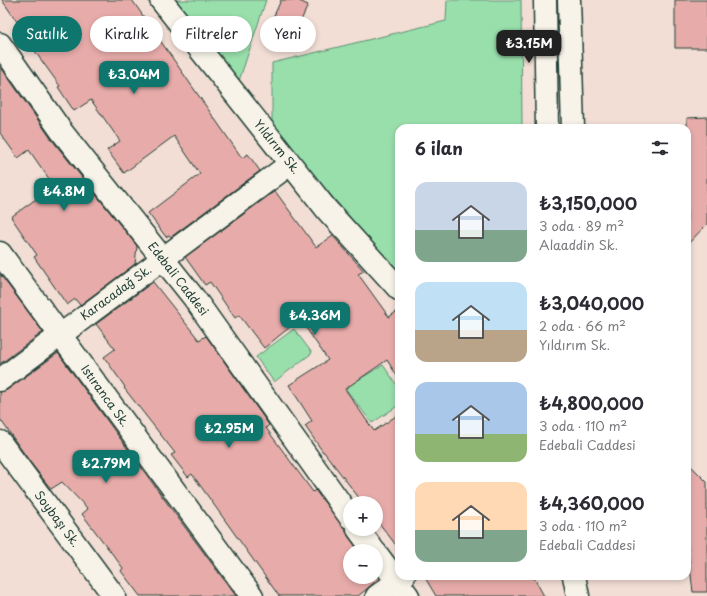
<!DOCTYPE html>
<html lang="tr">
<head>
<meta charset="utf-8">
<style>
  body { margin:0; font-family:"Playpen Sans",sans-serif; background:#f2f2f3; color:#2b2b33; height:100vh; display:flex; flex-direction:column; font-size:15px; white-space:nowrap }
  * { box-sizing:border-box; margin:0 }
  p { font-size:13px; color:#7c7c81 }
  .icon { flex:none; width:22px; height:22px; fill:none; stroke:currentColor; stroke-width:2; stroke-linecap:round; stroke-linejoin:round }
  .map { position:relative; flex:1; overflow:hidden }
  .details { position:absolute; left:395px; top:124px; width:296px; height:456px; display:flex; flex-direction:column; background:#fff; border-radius:12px; box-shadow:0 2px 6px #0003 }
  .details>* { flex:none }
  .guide { position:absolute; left:12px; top:16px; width:323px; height:36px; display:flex; gap:8px }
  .controls { position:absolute; left:343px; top:496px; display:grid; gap:8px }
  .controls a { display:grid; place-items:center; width:40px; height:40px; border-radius:50%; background:#fff; box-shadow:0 2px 6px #0003; font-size:20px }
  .price { position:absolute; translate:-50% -34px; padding:0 9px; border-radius:8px; background:#0f766e; color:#fff; font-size:13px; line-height:26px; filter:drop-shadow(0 1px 2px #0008) }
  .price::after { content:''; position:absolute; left:50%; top:24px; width:12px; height:9px; margin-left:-6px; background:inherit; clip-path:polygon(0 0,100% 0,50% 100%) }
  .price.active { background:#222; color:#fff }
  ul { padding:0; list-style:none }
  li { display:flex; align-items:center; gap:12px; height:100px; padding:0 20px }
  li span { display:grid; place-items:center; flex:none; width:112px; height:80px; border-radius:12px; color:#555 }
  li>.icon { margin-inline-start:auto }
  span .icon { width:48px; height:48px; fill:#fffc; stroke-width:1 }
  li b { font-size:17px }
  h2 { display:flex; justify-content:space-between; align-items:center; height:48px; padding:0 20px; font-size:17px }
  .pill { padding:0 14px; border-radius:18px; background:#fff; box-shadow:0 2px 6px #0003; font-size:14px; line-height:36px }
  .pill.active { background:#0f766e; color:#fff }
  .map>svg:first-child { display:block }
  .green { fill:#99dfac; stroke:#5c8e70 }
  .building { fill:#e7acaa; stroke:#1f3d34 }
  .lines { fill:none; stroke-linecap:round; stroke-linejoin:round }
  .street-casing { stroke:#1f3d34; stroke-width:25 }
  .secondary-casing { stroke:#1f3d34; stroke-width:25 }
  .street { stroke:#f7f3e8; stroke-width:22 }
  .secondary { stroke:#f7f3e8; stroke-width:22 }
  .labels { text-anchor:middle; stroke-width:3; stroke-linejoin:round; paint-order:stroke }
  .street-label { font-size:12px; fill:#1f3d34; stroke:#f7f3e8 }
</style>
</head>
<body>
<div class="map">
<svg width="707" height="596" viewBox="0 0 707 596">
  <rect width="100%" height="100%" fill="#f2ded5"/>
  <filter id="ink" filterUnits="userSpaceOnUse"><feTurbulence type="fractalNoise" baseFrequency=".025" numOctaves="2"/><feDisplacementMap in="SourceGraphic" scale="8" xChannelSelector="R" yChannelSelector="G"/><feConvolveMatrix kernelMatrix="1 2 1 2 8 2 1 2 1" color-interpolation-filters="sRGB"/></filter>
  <g filter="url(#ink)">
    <path class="green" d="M 173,0 L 266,0 L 237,87 Z
      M 447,0 L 521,0 L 522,128 L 399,128 L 399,273 L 272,128 L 272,63 L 446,21 Z
      M 294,329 L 312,353 L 274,382 L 256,357 Z
      M 383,365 L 399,388 L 399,405 L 372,423 L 345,388 Z"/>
    <path class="building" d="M 2,0 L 132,0 L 242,158 L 248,154 L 260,171 L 171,237 L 169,235 L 166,237 L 148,213 L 200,174 L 174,136 L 124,173 L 107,150 L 120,141 L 91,100 L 74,111 L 58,87 L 60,86 L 18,28 L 20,26 Z
      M 281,0 L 297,0 L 308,5 L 290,45 L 266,34 Z
      M 675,0 L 707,0 L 707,48 L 675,48 Z
      M 0,66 L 52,140 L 137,246 L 135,264 L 80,305 L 75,299 L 67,305 L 34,257 L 37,255 L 11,217 L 54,186 L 29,150 L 18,158 L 0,133 Z
      M 707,117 L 707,224 L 687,245 L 687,118 Z
      M 275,191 L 316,247 L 333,236 L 364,271 L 358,274 L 389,317 L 399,310 L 399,379 L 387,360 L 345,389 L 374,431 L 399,414 L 399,549 L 376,519 L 376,503 L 363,503 L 324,452 L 323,452 L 305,426 L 312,421 L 289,385 L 328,360 L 300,319 L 264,348 L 239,315 L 235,318 L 210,282 L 205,285 L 185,257 Z
      M 0,274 L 43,332 L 0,364 Z
      M 153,282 L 199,340 L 206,336 L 269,425 L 266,428 L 313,492 L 315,490 L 346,530 L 348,536 L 359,551 L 350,551 L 350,577 L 376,576 L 378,580 L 358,596 L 279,596 L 192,474 L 188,477 L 171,455 L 175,453 L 124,388 L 125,387 L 104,357 L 115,349 L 96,324 Z
      M 58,353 L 170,507 L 236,596 L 140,596 L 121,571 L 123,568 L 82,514 L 88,509 L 62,482 L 51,489 L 30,462 L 0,419 L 0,392 L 7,390 Z
      M 687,462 L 707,482 L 707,592 L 693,592 L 687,542 Z
      M 424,576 L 533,576 L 544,596 L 436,596 Z"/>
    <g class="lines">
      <g class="street-casing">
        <path id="street" d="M 0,44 L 62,132 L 194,298 L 350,517
          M 0,253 L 252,596
          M 0,380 L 290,164
          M 0,442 L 114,596
          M 358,529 L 374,551
          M 376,553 L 408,596
          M 377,596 L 404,576"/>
      </g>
      <g class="secondary-casing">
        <path id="secondary" d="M 161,0 L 327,210 L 399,289
          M 545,0 L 547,128
          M 569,0 L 573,128
          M 574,576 L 578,596"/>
      </g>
      <use href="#street" class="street"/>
      <use href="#secondary" class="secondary"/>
    </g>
  </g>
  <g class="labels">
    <g class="street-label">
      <text transform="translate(277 147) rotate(51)" y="4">Yıldırım Sk.</text>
      <text transform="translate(178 279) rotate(52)" y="4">Edebali Caddesi</text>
      <text transform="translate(116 293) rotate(-36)" y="4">Karacadağ Sk.</text>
      <text transform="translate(105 396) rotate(54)" y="4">Istıranca Sk.</text>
      <text transform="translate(57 519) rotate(53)" y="4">Soybaşı Sk.</text>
    </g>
  </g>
</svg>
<div class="controls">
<a>+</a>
<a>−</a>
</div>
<b class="price active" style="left:529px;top:64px">₺3.15M</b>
<b class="price" style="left:134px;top:95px">₺3.04M</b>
<b class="price" style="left:64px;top:212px">₺4.8M</b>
<b class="price" style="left:315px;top:336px">₺4.36M</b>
<b class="price" style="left:229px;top:449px">₺2.95M</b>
<b class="price" style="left:106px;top:484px">₺2.79M</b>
<div class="guide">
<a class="pill active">Satılık</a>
<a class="pill">Kiralık</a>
<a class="pill">Filtreler</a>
<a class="pill">Yeni</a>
</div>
<section class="details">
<h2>6 ilan<svg class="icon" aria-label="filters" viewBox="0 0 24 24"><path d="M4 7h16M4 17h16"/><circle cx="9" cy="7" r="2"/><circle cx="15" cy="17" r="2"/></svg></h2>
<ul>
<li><span style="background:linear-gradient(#c9d6e8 60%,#7fa58c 0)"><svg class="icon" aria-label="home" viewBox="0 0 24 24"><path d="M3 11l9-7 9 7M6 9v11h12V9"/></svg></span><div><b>₺3,150,000</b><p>3 oda · 89 m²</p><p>Alaaddin Sk.</p></div></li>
<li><span style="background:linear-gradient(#bfe0f5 60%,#b9a48a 0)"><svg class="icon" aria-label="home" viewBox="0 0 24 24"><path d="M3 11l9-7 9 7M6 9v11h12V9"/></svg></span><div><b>₺3,040,000</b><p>2 oda · 66 m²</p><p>Yıldırım Sk.</p></div></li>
<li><span style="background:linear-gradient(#a9c7e8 65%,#8fb573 0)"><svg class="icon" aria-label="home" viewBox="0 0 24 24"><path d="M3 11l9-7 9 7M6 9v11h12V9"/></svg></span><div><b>₺4,800,000</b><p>3 oda · 110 m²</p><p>Edebali Caddesi</p></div></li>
<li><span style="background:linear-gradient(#ffd9b3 60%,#7fa58c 0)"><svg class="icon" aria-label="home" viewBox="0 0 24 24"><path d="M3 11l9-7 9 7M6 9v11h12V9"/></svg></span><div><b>₺4,360,000</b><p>3 oda · 110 m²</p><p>Edebali Caddesi</p></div></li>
</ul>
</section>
</div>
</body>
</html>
